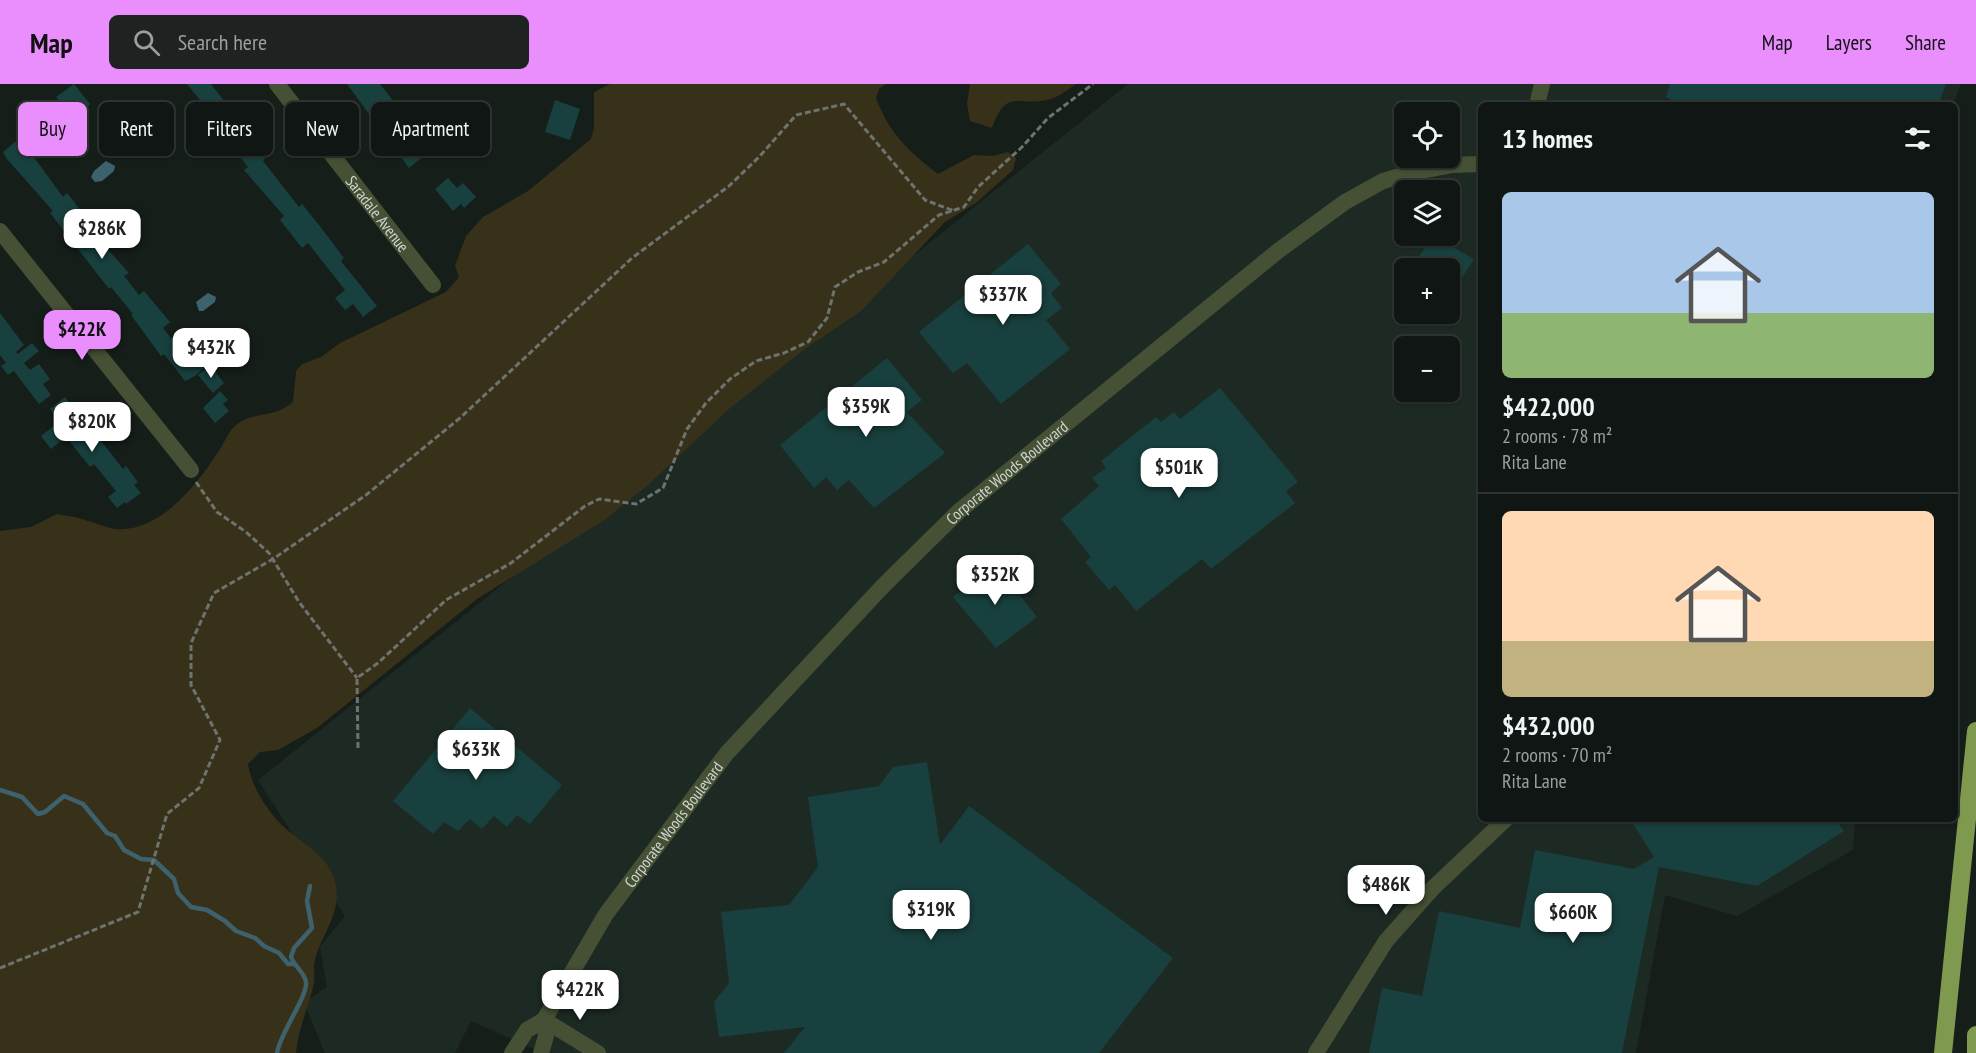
<!DOCTYPE html>
<html lang="en">
<head>
<meta charset="utf-8">
<style>
  body { margin:0; font-family:"PT Sans Narrow",sans-serif; background:#1e2321; color:#f1f3f6; height:100vh; display:flex; flex-direction:column; font-size:22px; white-space:nowrap }
  * { box-sizing:border-box; margin:0 }
  p { font-size:20px; color:#9c9fa0 }
  .icon { flex:none; width:33px; height:33px; fill:none; stroke:currentColor; stroke-width:2; stroke-linecap:round; stroke-linejoin:round }
  .map { position:relative; flex:1; overflow:hidden }
  .details { position:absolute; left:1478px; top:18px; width:480px; height:720px; display:flex; flex-direction:column; background:#101613; border-radius:9px; box-shadow:0 2px 4px #0004,0 0 0 2px #303533 }
  .details>* { flex:none }
  .banner { position:absolute; left:18px; top:18px; width:570px; height:54px; display:flex; gap:12px }
  .tools { position:absolute; left:1394px; top:18px; display:grid; gap:12px }
  .tools a { display:grid; place-items:center; width:66px; height:66px; border-radius:9px; background:#101613; box-shadow:0 2px 4px #0004,0 0 0 2px #303533; font-size:30px }
  .price { position:absolute; translate:-50% -51px; padding:0 14px; border-radius:12px; background:#fff; color:#222; font-size:20px; line-height:39px; filter:drop-shadow(0 2px 3px #0008) }
  .price::after { content:''; position:absolute; left:50%; top:36px; width:18px; height:14px; margin-left:-9px; background:inherit; clip-path:polygon(0 0,100% 0,50% 100%) }
  .price.on { background:#ea8dfd; color:#111 }
  ul { padding:0; list-style:none }
  li { display:grid; align-content:center; gap:12px; height:318px; padding:0 24px }
  li+li { border-top:2px solid #303533 }
  li span { display:grid; place-items:center; height:186px; border-radius:9px; color:#555 }
  li>.icon { margin-inline-start:auto }
  span .icon { width:108px; height:108px; fill:#fffc; stroke-width:1 }
  li b { font-size:26px }
  h2 { display:flex; justify-content:space-between; align-items:center; height:72px; padding:0 24px; font-size:26px }
  .chip { padding:0 21px; border-radius:9px; background:#101613; box-shadow:0 2px 4px #0004,0 0 0 2px #303533; font-size:21px; line-height:54px }
  .chip.on { background:#ea8dfd; color:#111 }
  header { display:flex; align-items:center; gap:36px; box-sizing:border-box; height:84px; padding:0 30px; background:#ea8dfd; color:#111 }
  header strong { font-size:28px }
  nav { display:flex; gap:33px; margin-inline-start:auto; font-size:21px }
  .search { width:420px; height:54px; background:#1e2321; display:flex; align-items:center; gap:15px; box-sizing:border-box; padding:0 21px; border-radius:9px; color:#9c9fa0; font-size:22px }
  .map>svg:first-child { display:block }
  .built { fill:#1d2a23; fill-rule:evenodd }
  .green { fill:#383119 }
  .water { fill:#3e616e }
  .lines { fill:none; stroke-linecap:round; stroke-linejoin:round }
  .stream { stroke:#3e616e; stroke-width:4.5 }
  .building { fill:#18403e }
  .path { stroke:#6d736f; stroke-width:3; stroke-dasharray:6 3; stroke-linecap:butt }
  .minor { stroke:#455034; stroke-width:16 }
  .tertiary { stroke:#455034; stroke-width:16 }
  .motorway { stroke:#7f994f; stroke-width:18 }
  .labels { text-anchor:middle; stroke-width:6; stroke-linejoin:round; paint-order:stroke }
  .street-label { font-size:16px; fill:#d0d5d2; stroke:#161e19 }
</style>
</head>
<body>
<header>
<strong>Map</strong>
<div class="search"><svg class="icon" aria-label="search" viewBox="0 0 24 24"><circle cx="10" cy="10" r="6"/><path d="M15 15l6 6"/></svg>Search here</div>
<nav><a>Map</a><a>Layers</a><a>Share</a></nav>
</header>
<div class="map">
<svg width="1976" height="969" viewBox="0 0 1976 969">
  <rect width="100%" height="100%" fill="#161e19"/>
  <path class="built" d="M 1128,0 L 1961,0 L 1953,21 L 1480,21 L 1480,735 L 1855,735 L 1853,766 L 1737,832 L 1665,811 L 1636,969 L 543,969 L 471,937 L 455,969 L 325,969 L 304,919 L 327,903 L 320,863 L 345,832 L 258,696 ZM 1404,28 L 1449,28 L 1449,74 L 1404,74 ZM 1404,106 L 1449,106 L 1449,152 L 1404,152 ZM 1404,184 L 1449,184 L 1449,230 L 1404,230 ZM 1404,262 L 1449,262 L 1449,308 L 1404,308 Z"/>
  <path class="green" d="M 610,0 L 886,0 L 879,5 L 876,14 C 889,49 908,67 938,90 L 974,71 L 993,72 L 1008,68 L 1016,74 L 1013,86 L 976,119 L 945,138 L 861,227 L 802,267 L 729,325 L 648,401 L 603,437 L 477,515 L 317,644 L 278,666 L 260,668 L 248,680 C 251,700 263,720 277,736 C 296,758 331,770 336,802 C 341,830 321,851 315,876 C 313,883 315,891 314,899 C 309,922 298,945 296,969 L 0,969 L 0,447 L 31,443 L 57,430 C 67,432 78,433 88,437 C 97,439 106,444 115,445 C 161,449 198,399 220,365 C 224,359 227,351 232,345 C 251,325 273,336 293,318 L 296,287 L 302,280 L 321,273 L 340,259 L 446,208 L 459,193 L 455,182 L 466,152 L 483,133 L 528,107 L 591,55 L 594,44 L 594,8 Z
    M 970,0 L 1076,0 C 1067,6 1058,14 1047,16 C 1017,22 1006,4 992,44 L 970,37 L 967,20 Z"/>
  <path class="water" d="M 106,77 L 115,82 L 114,87 L 102,97 L 95,98 L 91,93 L 94,87 Z
    M 208,209 L 216,213 L 215,218 L 203,227 L 199,227 L 196,218 Z"/>
  <g class="lines">
    <path class="stream" d="M 0,706 L 22,713 L 38,730 L 45,728 L 64,712 L 83,720 L 107,749 L 115,752 L 124,766 L 141,775 L 154,776 L 174,795 L 178,809 L 191,823 L 207,826 L 225,837 L 236,847 L 255,854 L 264,862 L 279,869 L 288,880 L 294,880
      M 277,969 C 280,949 308,912 306,898 C 305,889 294,882 291,873 L 294,864 L 312,844 L 307,817 L 310,802"/>
  </g>
  <path class="building" d="M 74,0 L 90,20 L 73,34 L 56,13 Z
    M 187,0 L 211,0 L 240,38 L 237,40 L 265,75 L 263,77 L 299,123 L 302,120 L 319,141 L 344,174 L 341,177 L 377,222 L 363,233 L 353,220 L 345,226 L 335,214 L 345,206 L 308,159 L 302,164 L 280,136 L 284,132 L 244,86 L 248,83 L 234,65 L 237,62 Z
    M 347,0 L 380,0 L 402,28 L 399,31 L 430,67 L 409,84 Z
    M 1670,0 L 1946,0 L 1938,21 L 1669,21 L 1672,16 L 1666,13 Z
    M 555,16 L 580,25 L 570,56 L 545,48 Z
    M 20,54 L 63,113 L 67,109 L 104,156 L 101,158 L 129,189 L 124,192 L 139,211 L 144,207 L 170,238 L 163,244 L 185,272 L 191,268 L 204,284 L 195,292 L 185,297 L 164,270 L 161,272 L 131,231 L 133,230 L 111,203 L 109,205 L 50,129 L 53,127 L 7,75 L 3,68 Z
    M 448,94 L 457,104 L 463,99 L 476,113 L 464,124 L 461,120 L 453,127 L 435,105 Z
    M 1433,152 L 1474,175 L 1449,214 L 1449,184 L 1411,184 Z
    M 1028,160 L 1061,200 L 1051,209 L 1062,224 L 1046,236 L 1070,265 L 1001,320 L 967,279 L 953,289 L 919,248 Z
    M 0,229 L 24,261 L 16,268 L 18,270 L 32,259 L 39,267 L 24,279 L 30,286 L 39,280 L 50,295 L 43,300 L 51,311 L 39,320 L 14,287 L 8,291 L 1,282 L 6,279 L 0,271 Z
    M 887,274 L 922,316 L 907,328 L 945,369 L 874,424 L 849,396 L 837,406 L 826,393 L 814,404 L 780,361 Z
    M 210,281 L 224,299 L 213,309 L 198,291 Z
    M 1220,304 L 1298,398 L 1286,407 L 1295,419 L 1211,485 L 1202,475 L 1136,527 L 1115,501 L 1109,506 L 1085,478 L 1091,473 L 1061,435 L 1099,402 L 1092,394 L 1106,384 L 1101,377 L 1156,333 L 1161,338 L 1174,328 L 1180,335 Z
    M 220,307 L 228,316 L 223,320 L 229,327 L 215,339 L 203,324 Z
    M 65,313 L 77,328 L 72,331 L 93,358 L 98,353 L 123,385 L 126,382 L 138,398 L 134,401 L 141,409 L 126,420 L 125,418 L 117,424 L 108,413 L 116,407 L 94,380 L 90,383 L 66,353 L 51,365 L 41,352 L 60,337 L 50,325 Z
    M 995,479 L 1037,533 L 996,564 L 953,513 Z
    M 470,624 L 562,701 L 530,740 L 517,731 L 507,743 L 494,732 L 482,745 L 470,735 L 458,747 L 444,738 L 433,750 L 393,717 Z
    M 927,678 L 940,761 L 969,722 L 1173,874 L 1099,969 L 784,969 L 805,943 L 719,953 L 714,918 L 729,899 L 721,828 L 789,821 L 818,783 L 808,713 L 879,702 L 893,683 Z
    M 1630,735 L 1835,735 L 1844,747 L 1757,802 L 1659,783 L 1622,969 L 1369,969 L 1382,904 L 1422,912 L 1439,827 L 1520,844 L 1535,766 L 1634,785 L 1654,773 Z"/>
  <g class="lines">
    <path class="path" d="M 196,398 L 217,428 L 246,448 L 269,469 L 299,518 L 357,594
      M 358,664 L 357,594 L 378,579 L 446,516 L 511,479 L 585,422 L 599,415 L 636,420 L 663,404 L 687,345 L 706,319 L 730,295 L 756,277 L 784,269 L 808,258 L 827,234 L 835,203 L 858,188 L 884,178 L 939,131 L 964,123 L 978,103 L 1022,63 L 1048,34 L 1093,0
      M 0,884 L 138,828 L 167,730 L 199,704 L 220,656 L 191,601 L 191,559 L 214,509 L 273,475 L 366,411 L 460,334 L 632,174 L 729,102 L 759,73 L 796,31 L 844,20 L 925,116 L 954,127"/>
    <g class="minor">
      <path id="s1" d="M 277,0 L 433,201"/>
      <path d="M 0,147 L 191,386"/>
      <path d="M 544,936 L 598,969"/>
      <path d="M 1316,969 L 1386,857 L 1433,804 L 1506,735"/>
    </g>
    <g class="tertiary">
      <path d="M 1537,21 L 1542,0"/>
      <path id="s2" d="M 512,969 L 527,946 L 544,936 L 606,830 L 727,669 L 883,502 L 958,428 L 1278,167 L 1345,118 L 1383,97 L 1410,89 L 1453,81 L 1480,80"/>
      <path d="M 541,969 L 546,952 L 544,936"/>
    </g>
    <path class="motorway" d="M 1943,969 L 1976,647
      M 1976,969 L 1976,951"/>
  </g>
  <g class="labels">
    <g class="street-label">
      <text dy="6" stroke="none"><textPath href="#s1" startOffset="164">Saradale Avenue</textPath></text>
      <text dy="6" stroke="none"><textPath href="#s2" startOffset="768">Corporate Woods Boulevard</textPath></text>
      <text dy="6" stroke="none"><textPath href="#s2" startOffset="282">Corporate Woods Boulevard</textPath></text>
    </g>
  </g>
</svg>
<div class="tools">
<a><svg class="icon" aria-label="locate" viewBox="0 0 24 24"><circle cx="12" cy="12" r="6"/><path d="M12 2v4M12 18v4M2 12h4M18 12h4"/></svg></a>
<a><svg class="icon" aria-label="layers" viewBox="0 0 24 24"><path d="M12 4l9 5-9 5-9-5zM3 14l9 5 9-5"/></svg></a>
<a>+</a>
<a>−</a>
</div>
<b class="price" style="left:102px;top:176px">$286K</b>
<b class="price" style="left:1003px;top:242px">$337K</b>
<b class="price on" style="left:82px;top:277px">$422K</b>
<b class="price" style="left:211px;top:295px">$432K</b>
<b class="price" style="left:866px;top:354px">$359K</b>
<b class="price" style="left:92px;top:369px">$820K</b>
<b class="price" style="left:1179px;top:415px">$501K</b>
<b class="price" style="left:995px;top:522px">$352K</b>
<b class="price" style="left:476px;top:697px">$633K</b>
<b class="price" style="left:1386px;top:832px">$486K</b>
<b class="price" style="left:931px;top:857px">$319K</b>
<b class="price" style="left:1573px;top:860px">$660K</b>
<b class="price" style="left:580px;top:937px">$422K</b>
<div class="banner">
<a class="chip on">Buy</a>
<a class="chip">Rent</a>
<a class="chip">Filters</a>
<a class="chip">New</a>
<a class="chip">Apartment</a>
</div>
<section class="details">
<h2>13 homes<svg class="icon" aria-label="filters" viewBox="0 0 24 24"><path d="M4 7h16M4 17h16"/><circle cx="9" cy="7" r="2"/><circle cx="15" cy="17" r="2"/></svg></h2>
<ul>
<li><span style="background:linear-gradient(#a9c7e8 65%,#8fb573 0)"><svg class="icon" aria-label="home" viewBox="0 0 24 24"><path d="M3 11l9-7 9 7M6 9v11h12V9"/></svg></span><div><b>$422,000</b><p>2 rooms · 78 m²</p><p>Rita Lane</p></div></li>
<li><span style="background:linear-gradient(#ffd9b3 70%,#c2b280 0)"><svg class="icon" aria-label="home" viewBox="0 0 24 24"><path d="M3 11l9-7 9 7M6 9v11h12V9"/></svg></span><div><b>$432,000</b><p>2 rooms · 70 m²</p><p>Rita Lane</p></div></li>
</ul>
</section>
</div>
</body>
</html>
